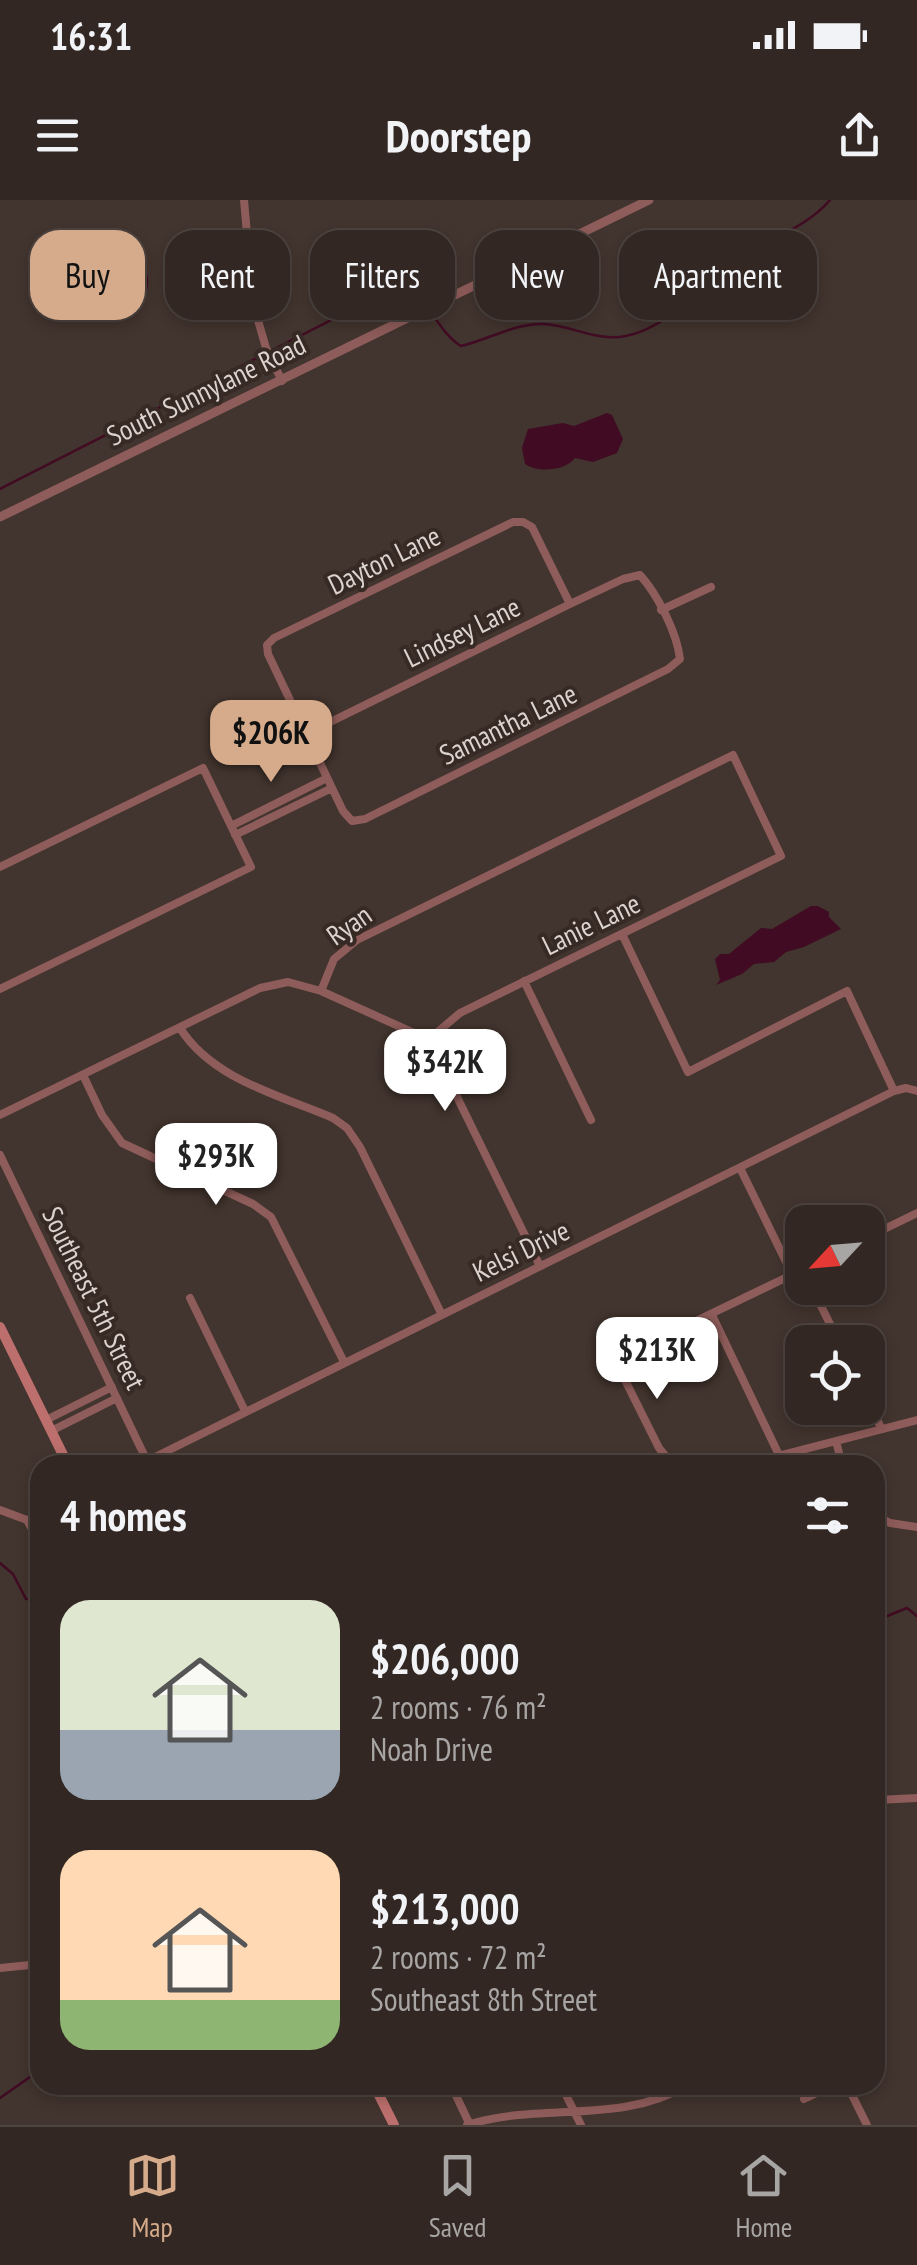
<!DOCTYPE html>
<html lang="en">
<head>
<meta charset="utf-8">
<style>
  body { margin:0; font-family:"PT Sans Narrow",sans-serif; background:#3a2f2a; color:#f1f3f6; height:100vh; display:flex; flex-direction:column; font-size:38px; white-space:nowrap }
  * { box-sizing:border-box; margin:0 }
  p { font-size:32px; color:#a8a5a5 }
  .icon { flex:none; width:55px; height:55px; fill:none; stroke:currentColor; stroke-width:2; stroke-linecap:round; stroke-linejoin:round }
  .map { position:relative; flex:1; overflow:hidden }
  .panel { position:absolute; left:30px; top:1255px; width:855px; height:640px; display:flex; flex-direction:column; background:#322722; border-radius:30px; box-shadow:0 5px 15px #0003,0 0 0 2px #4d4440 }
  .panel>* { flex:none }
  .banner { position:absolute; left:30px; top:30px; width:858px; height:90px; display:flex; gap:20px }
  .needle { width:65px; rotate:244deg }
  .tools { position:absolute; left:785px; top:1005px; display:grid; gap:20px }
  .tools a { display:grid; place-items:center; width:100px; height:100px; border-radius:20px; background:#322722; box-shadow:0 5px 15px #0003,0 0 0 2px #4d4440; font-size:50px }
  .price { position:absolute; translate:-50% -85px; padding:0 22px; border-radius:20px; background:#fff; color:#222; font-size:32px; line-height:65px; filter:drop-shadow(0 2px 5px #0008) }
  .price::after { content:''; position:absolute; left:50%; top:60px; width:30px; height:22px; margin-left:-15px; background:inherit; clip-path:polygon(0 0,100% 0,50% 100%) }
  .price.selected { background:#d6ab8b; color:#111 }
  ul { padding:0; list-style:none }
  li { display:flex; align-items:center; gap:30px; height:250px; padding:0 30px }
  li span { display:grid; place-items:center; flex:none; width:280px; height:200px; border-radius:30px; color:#555 }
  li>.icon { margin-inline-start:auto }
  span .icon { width:120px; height:120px; fill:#fffc; stroke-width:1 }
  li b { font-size:42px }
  h2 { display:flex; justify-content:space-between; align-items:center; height:120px; padding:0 30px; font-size:42px }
  .chip { padding:0 35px; border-radius:30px; background:#322722; box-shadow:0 5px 15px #0003,0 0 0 2px #4d4440; font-size:35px; line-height:90px }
  .chip.selected { background:#d6ab8b; color:#111 }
  .status { display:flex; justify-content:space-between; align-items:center; height:70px; padding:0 50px; background:#322722; direction:ltr }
  .status svg { height:28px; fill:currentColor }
  header { display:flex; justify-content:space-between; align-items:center; height:130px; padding:0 30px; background:#322722; font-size:45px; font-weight:600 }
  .dock { display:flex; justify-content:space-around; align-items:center; height:140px; border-top:2px solid #4d4440; background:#322722; font-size:28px; color:#a8a5a5 }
  .dock a { display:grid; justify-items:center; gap:5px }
  .dock .selected { color:#d6ab8b }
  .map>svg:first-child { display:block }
  .water { fill:#410b23 }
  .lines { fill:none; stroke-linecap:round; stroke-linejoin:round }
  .stream { stroke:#410b23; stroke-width:2.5 }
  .minor { stroke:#8e5c5a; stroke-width:8 }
  .tertiary { stroke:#8e5c5a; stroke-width:9 }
  .secondary { stroke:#bc6f6d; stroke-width:10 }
  .labels { text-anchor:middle; stroke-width:8; stroke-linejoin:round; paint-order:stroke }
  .street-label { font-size:28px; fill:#dcd3cf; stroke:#372a24 }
</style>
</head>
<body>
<div class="status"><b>16:31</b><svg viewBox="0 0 49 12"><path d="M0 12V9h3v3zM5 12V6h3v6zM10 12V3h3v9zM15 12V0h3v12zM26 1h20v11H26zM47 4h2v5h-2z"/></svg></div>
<header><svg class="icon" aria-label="menu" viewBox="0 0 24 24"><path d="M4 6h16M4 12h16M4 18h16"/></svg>Doorstep<svg class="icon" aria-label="share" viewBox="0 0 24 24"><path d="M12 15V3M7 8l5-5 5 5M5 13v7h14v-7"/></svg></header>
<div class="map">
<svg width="917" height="1925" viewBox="0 0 917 1925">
  <rect width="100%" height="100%" fill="#42342e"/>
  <path class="water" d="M 95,45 C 117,47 151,57 148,85 C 147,97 138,104 133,113 L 97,119 L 81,113 L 84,91 L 70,57 Z
    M 607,213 L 612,215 L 623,239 L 617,253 L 593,262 L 575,258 C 565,271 538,273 525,264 L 522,248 L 528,229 L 563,223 L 574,226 Z
    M 811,706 L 818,706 L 829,712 L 829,717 L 841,729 L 804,747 L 786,752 L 774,762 L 754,764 L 742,774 L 716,785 L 720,780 L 715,759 L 720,754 L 729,754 L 761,728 L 772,729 Z"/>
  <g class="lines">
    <path class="stream" d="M 0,289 L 400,85 C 427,93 437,132 461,146 C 487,140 516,123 543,124 C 571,125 597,142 626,136 C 669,127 708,83 741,59 C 770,38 806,28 830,0
      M 0,1363 L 13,1374 L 26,1399 L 40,1400
      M 875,1421 L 907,1408 L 917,1416
      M 0,1898 L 40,1870"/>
    <path class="minor" d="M 244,0 L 253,103 L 266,148 L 282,181
      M 661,410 L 711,387
      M 306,534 L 570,404 L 623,379 L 640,375 C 658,395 677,433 680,459 L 668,469 L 365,619 L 352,621 L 343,611 L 268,454 L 267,445 L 274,438 L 513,322 L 523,322 L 532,327 L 570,404
      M 231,626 L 327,578
      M 235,635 L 332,588
      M 0,667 L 203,568 L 251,667 L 0,789
      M 622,734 L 688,872 L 847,791 L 894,891
      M 524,781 L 591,920
      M 321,791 L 414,833 L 432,846 L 540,1066
      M 180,828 C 212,879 279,895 333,918 L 347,928 L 360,947 L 442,1115
      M 83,875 L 102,915 L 122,943 L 253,1004 L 271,1017 L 344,1162
      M 0,915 L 260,788 L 288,782 L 321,791 L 334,759 L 357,740 L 733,555 L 781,656 L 460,813 L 427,841
      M 0,955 L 147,1261 L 894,891 L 906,888 L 917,891
      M 740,968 L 792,1074
      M 868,1037 L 917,1013
      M 812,1088 L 839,1142
      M 190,1098 L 245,1211
      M 712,1115 L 779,1255
      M 868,1200 L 881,1228
      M 46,1220 L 112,1187
      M 51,1231 L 117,1198
      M 836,1241 L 842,1265
      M 673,1265 L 659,1248 L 615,1160 L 802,1070
      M 743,1265 L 917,1220
      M 0,1310 L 27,1320 L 40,1329
      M 875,1315 L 890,1323 L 917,1327
      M 27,1320 L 40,1344
      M 875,1537 L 879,1600
      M 877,1600 L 917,1598
      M 0,1768 L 40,1764
      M 451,1885 L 470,1925
      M 561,1885 L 581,1925
      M 847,1885 L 867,1925
      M 804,1899 L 834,1885
      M 467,1925 C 539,1902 622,1925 687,1885"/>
    <path class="tertiary" d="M 0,317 L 649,0"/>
    <path class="secondary" d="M 0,1127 L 68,1265
      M 374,1885 L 394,1925"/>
  </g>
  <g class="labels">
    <g class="street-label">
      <text transform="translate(206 190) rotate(-26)" y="10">South Sunnylane Road</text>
      <text transform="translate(384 360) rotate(-26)" y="10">Dayton Lane</text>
      <text transform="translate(462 432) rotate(-26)" y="10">Lindsey Lane</text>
      <text transform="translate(508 524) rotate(-26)" y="10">Samantha Lane</text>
      <text transform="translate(591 724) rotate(-26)" y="10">Lanie Lane</text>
      <text transform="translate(349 725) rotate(-35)" y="10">Ryan</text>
      <text transform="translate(521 1051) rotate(-26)" y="10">Kelsi Drive</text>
      <text transform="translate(94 1098) rotate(64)" y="10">Southeast 5th Street</text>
    </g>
  </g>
</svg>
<div class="tools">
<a><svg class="needle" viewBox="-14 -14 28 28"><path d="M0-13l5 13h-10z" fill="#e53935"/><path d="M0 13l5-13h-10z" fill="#a8a5a5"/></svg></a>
<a><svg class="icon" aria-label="locate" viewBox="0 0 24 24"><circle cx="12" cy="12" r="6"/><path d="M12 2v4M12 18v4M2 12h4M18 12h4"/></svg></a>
</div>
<b class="price selected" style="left:271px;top:585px">$206K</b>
<b class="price" style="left:445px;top:914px">$342K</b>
<b class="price" style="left:216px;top:1008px">$293K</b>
<b class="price" style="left:657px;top:1202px">$213K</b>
<div class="banner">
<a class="chip selected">Buy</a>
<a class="chip">Rent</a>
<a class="chip">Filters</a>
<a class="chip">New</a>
<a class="chip">Apartment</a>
</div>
<section class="panel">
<h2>4 homes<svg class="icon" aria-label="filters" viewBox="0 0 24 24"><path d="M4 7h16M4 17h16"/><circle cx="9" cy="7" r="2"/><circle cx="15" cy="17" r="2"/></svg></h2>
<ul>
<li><span style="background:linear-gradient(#dfe7d0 65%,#9aa5b1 0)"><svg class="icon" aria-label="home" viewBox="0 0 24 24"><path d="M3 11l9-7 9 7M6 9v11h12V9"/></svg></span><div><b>$206,000</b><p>2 rooms · 76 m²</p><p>Noah Drive</p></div></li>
<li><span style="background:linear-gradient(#ffd9b3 75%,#8fb573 0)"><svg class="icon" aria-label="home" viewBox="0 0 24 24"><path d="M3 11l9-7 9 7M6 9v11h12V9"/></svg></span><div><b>$213,000</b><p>2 rooms · 72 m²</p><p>Southeast 8th Street</p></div></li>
</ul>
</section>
</div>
<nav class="dock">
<a class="selected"><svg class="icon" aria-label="map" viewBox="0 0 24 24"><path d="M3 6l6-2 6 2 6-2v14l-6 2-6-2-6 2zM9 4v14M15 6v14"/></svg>Map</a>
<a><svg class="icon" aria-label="saved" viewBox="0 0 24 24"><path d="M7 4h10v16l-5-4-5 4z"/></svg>Saved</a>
<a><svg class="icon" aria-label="home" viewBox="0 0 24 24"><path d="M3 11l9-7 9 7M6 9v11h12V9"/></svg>Home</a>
</nav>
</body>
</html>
